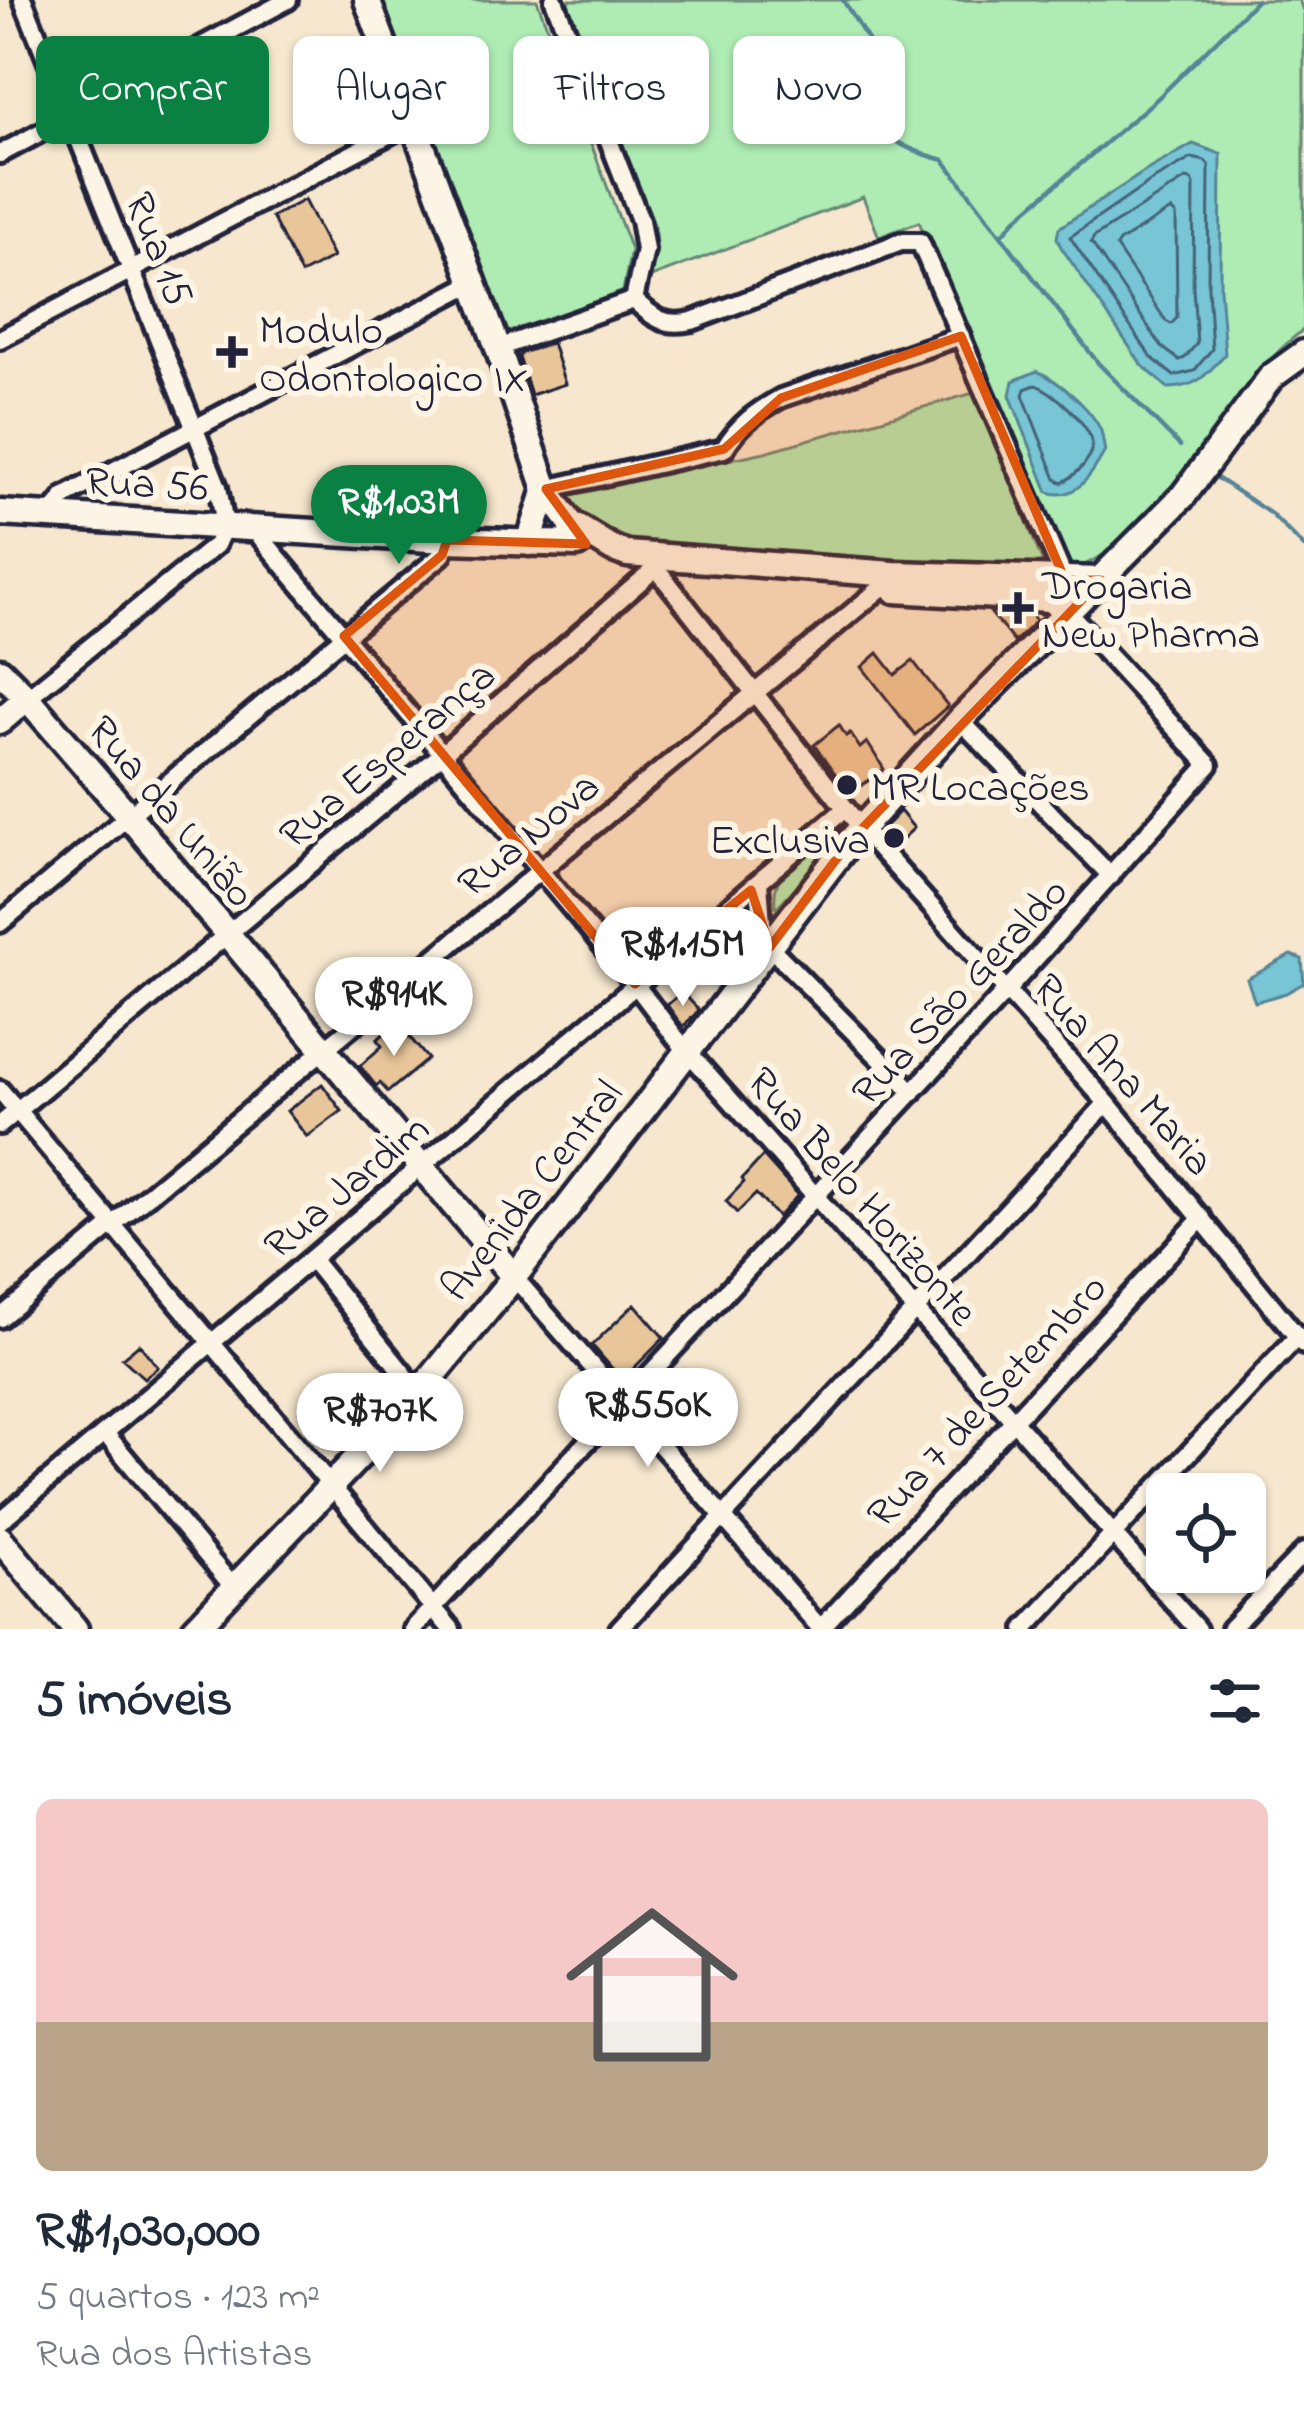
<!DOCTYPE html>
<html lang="pt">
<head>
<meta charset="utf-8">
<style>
  body { margin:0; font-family:"Indie Flower",sans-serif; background:#f2f2f3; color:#1f2937; height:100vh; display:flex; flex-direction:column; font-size:45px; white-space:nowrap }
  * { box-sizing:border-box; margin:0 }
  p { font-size:39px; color:#747a83 }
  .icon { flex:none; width:66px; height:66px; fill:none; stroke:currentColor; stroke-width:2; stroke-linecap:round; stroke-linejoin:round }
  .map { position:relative; height:1629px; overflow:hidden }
  .side { display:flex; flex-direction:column; background:#fff; flex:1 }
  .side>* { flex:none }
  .banner { position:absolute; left:36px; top:36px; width:1233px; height:108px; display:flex; gap:24px }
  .buttons { position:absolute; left:1146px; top:1473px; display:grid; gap:24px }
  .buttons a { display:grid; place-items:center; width:120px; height:120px; border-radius:18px; background:#fff; box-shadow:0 3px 9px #0004; font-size:60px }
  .price { position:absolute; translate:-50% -102px; padding:0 27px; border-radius:42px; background:#fff; color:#222; font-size:39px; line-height:78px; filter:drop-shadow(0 3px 6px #0008) }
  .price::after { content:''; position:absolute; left:50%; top:72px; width:36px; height:27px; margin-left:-18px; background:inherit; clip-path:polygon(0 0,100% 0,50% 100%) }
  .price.current { background:#0b8043; color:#fff }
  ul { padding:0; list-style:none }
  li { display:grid; align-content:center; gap:24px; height:636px; padding:0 36px }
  li span { display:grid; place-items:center; height:372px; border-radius:18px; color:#555 }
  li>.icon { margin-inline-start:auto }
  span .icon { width:216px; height:216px; fill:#fffc; stroke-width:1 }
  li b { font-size:51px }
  h2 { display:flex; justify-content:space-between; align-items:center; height:144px; padding:0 36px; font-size:51px }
  .pill { padding:0 42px; border-radius:18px; background:#fff; box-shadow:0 3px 9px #0004; font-size:42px; line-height:108px }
  .pill.current { background:#0b8043; color:#fff }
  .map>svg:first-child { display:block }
  .green { fill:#aeecb3; stroke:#688777; stroke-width:3 }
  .water { fill:#78c5d5; stroke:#568497; stroke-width:3 }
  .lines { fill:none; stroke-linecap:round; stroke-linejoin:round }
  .shore { stroke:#446379; stroke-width:3 }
  .stream { stroke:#568497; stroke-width:4.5 }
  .building { fill:#e9c69a; stroke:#22223b; stroke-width:3 }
  .street-casing { stroke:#22223b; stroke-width:26 }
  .secondary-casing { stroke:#22223b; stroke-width:33 }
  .street { stroke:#fcf5e5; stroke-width:16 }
  .secondary { stroke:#fcf5e5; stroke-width:24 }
  .marked { fill:#de560e; fill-opacity:0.2; stroke:#de560e; stroke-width:9; stroke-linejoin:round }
  .poi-dot { fill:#22223b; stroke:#fcf5e5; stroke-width:4.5 }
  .labels { text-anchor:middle; stroke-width:12; stroke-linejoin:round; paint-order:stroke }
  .street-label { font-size:42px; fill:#22223b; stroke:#fcf5e5 }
  .poi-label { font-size:42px; fill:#22223b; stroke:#fcf5e5; text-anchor:start }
</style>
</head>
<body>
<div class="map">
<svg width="1304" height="1629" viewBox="0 0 1304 1629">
  <rect width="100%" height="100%" fill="#f6e7ce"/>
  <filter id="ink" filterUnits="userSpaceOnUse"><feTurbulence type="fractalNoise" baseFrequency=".00833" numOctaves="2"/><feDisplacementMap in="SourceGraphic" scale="24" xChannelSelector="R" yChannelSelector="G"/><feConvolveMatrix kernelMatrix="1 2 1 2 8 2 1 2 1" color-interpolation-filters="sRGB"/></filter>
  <g filter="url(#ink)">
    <path class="green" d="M 373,0 L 537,0 L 631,250 L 622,296 L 499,341 Z
      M 567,0 L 1299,0 L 1304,13 L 1304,329 C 1227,389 1187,490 1107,552 C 1096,561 1079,567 1066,573 L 919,222 L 879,237 L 863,197 L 646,279 L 656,252 L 655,227 Z
      M 977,392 L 1042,561 L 1038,568 L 624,541 C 594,530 581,523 565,494 L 765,452 Z
      M 842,822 L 849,831 L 776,908 C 766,868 816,844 842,822 Z"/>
    <path class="water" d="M 1193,144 L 1221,154 L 1220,288 L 1225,354 C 1207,375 1196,388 1168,388 L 1142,365 L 1061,247 L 1057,238 L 1059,228 L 1147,170 Z
      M 1037,371 C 1058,380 1092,409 1101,431 C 1103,437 1103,444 1105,451 C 1093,473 1076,502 1048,492 L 1010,395 L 1013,381 Z
      M 1291,955 L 1302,959 L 1304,983 L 1286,993 L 1255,1002 L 1247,979 Z"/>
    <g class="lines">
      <path class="shore" d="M 1192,158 L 1205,161 L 1209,166 L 1208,288 L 1212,349 L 1194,371 L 1174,376 L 1151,357 L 1070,237 L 1153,180 Z
        M 1186,179 L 1191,180 L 1194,184 L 1193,288 L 1197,343 L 1185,358 L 1179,360 L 1162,347 L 1091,242 L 1094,237 Z
        M 1171,210 L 1176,215 L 1177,318 L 1171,324 L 1166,321 L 1116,247 L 1119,242 Z
        M 1035,385 C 1052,389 1093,427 1092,446 C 1091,462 1074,476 1062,483 L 1056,479 L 1023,395 L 1025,389 Z"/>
      <path class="stream" d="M 843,0 L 876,53 L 864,78 L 860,104 C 886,139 902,149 944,160 L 1098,363 L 1180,446
        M 1002,235 L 1016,219 L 1158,98 L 1257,0
        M 1211,474 L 1271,514 L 1304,547"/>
    </g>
    <path class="building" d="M 304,200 L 333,257 L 301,274 L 272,217 Z
      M 552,343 L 565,384 L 531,395 L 519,357 L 521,353 Z
      M 990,612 L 1031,614 L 1036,621 L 1014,642 Z
      M 878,653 L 895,675 L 913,661 L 948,706 L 915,735 L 862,667 Z
      M 839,725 L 846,736 L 850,733 L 860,748 L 867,742 L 884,769 L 853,792 L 848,791 L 814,745 Z
      M 900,811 L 914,828 L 895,846 L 881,831 Z
      M 682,992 L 699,1010 L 683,1027 L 667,1005 Z
      M 397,1022 L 428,1059 L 388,1092 L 380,1083 L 376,1086 L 360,1066 L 382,1046 L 377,1040 Z
      M 322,1084 L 342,1111 L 307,1137 L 287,1111 Z
      M 763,1156 L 798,1195 L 778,1217 L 756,1194 L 737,1213 L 726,1201 L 744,1182 L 742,1179 Z
      M 635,1304 L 664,1338 L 622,1380 L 592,1345 Z
      M 139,1344 L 158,1367 L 144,1378 L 122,1358 Z"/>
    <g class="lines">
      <g class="street-casing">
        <path id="street" d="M 23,0 L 218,487 L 225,525 L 216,545 L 27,698
          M 554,0 L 640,220 L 645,250 L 634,300
          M 0,154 L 288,0
          M 0,339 L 413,122
          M 498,348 L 634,300 C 654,318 664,327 692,321 L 901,242 L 920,242 L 1065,580
          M 546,489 L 724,449 C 739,424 756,412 781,398 L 961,336
          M 49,516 L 65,496 L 473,283
          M 253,528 L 635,984 L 676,1038 L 1197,1629
          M 660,573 L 861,828 L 1107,1103 L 1304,1345
          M 960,720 L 1111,876
          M 759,883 L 762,923 L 770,947 L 913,1092
          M 0,923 L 442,555 L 447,540
          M 0,1090 L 451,1629
          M 0,1125 L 442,754 L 651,572
          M 312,1260 L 419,1393
          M 514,1277 L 821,1629
          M 0,1318 L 880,589
          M 105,1433 L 234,1588
          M 0,1521 L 845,809
          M 413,1629 L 1006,991 L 1209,765 L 1069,613
          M 619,1629 L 1107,1103
          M 820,1629 L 1202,1218
          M 1025,1629 L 1298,1336
          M 1230,1629 L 1304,1552"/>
      </g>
      <g class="secondary-casing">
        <path id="secondary" d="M 367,0 L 498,348 L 546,489 L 570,522 L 577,544
          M 0,513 L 447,540 L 577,544 L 590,535
          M 577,527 L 613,549 L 627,554 L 893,574 L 1101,580
          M 529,543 L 546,489
          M 895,590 L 1049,599 L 1069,613
          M 0,671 L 27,698 L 128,815 L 514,1277
          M 0,721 L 27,698
          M 0,1539 L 75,1629
          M 195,1629 L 419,1393 L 514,1277 L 850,841 L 960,720 L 1183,496 L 1271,377 L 1304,353"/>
      </g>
      <use href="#street" class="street"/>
      <use href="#secondary" class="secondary"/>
    </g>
  </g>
  <path class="marked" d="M 961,336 L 1065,580 L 1101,580 L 850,841 L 770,947 L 751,890 L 635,984 L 344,636 L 442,555 L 447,540 L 586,544 L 546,489 L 724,449 L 781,398 Z"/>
  <g class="poi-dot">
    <path d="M226 334h12v12h12v12h-12v12h-12v-12h-12v-12h12z"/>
    <path d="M1012 590h12v12h12v12h-12v12h-12v-12h-12v-12h12z"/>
    <circle cx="847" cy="785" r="12"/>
    <circle cx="894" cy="838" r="12"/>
  </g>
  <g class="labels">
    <g class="street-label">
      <text transform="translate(161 248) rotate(68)" y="15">Rua 15</text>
      <text transform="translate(147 482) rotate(3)" y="15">Rua 56</text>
      <text transform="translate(386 753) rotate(-40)" y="15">Rua Esperança</text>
      <text transform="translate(173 810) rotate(50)" y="15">Rua da União</text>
      <text transform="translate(527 833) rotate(-40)" y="15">Rua Nova</text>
      <text transform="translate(958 990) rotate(-47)" y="15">Rua São Geraldo</text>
      <text transform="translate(1125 1073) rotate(49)" y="15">Rua Ana Maria</text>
      <text transform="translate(345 1185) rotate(-40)" y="15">Rua Jardim</text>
      <text transform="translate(530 1189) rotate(-52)" y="15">Avenida Central</text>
      <text transform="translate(864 1195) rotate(49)" y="15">Rua Belo Horizonte</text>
      <text transform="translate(985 1399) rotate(-47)" y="15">Rua 7 de Setembro</text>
    </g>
    <g class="poi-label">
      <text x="259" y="343">Modulo<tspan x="259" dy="48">Odontologico IX</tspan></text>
      <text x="1042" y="599">Drogaria<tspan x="1042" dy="48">New Pharma</tspan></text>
      <text x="871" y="800">MR Locações</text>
      <text x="870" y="853" text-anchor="end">Exclusiva</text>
    </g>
  </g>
</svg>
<div class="buttons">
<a><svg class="icon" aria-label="locate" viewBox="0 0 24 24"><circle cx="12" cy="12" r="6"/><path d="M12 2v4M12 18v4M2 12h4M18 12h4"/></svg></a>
</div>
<b class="price current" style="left:399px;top:567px">R$1.03M</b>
<b class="price" style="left:683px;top:1009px">R$1.15M</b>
<b class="price" style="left:394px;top:1059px">R$914K</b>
<b class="price" style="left:648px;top:1470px">R$550K</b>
<b class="price" style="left:380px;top:1475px">R$707K</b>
<div class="banner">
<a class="pill current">Comprar</a>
<a class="pill">Alugar</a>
<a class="pill">Filtros</a>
<a class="pill">Novo</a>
</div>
</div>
<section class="side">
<h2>5 imóveis<svg class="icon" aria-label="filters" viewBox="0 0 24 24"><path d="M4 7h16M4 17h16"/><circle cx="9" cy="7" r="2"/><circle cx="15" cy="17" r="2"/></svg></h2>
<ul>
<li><span style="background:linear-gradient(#f6c9c9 60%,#b9a48a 0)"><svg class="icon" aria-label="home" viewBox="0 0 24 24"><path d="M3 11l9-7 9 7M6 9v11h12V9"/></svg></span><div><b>R$1,030,000</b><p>5 quartos · 123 m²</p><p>Rua dos Artistas</p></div></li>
</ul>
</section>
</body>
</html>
